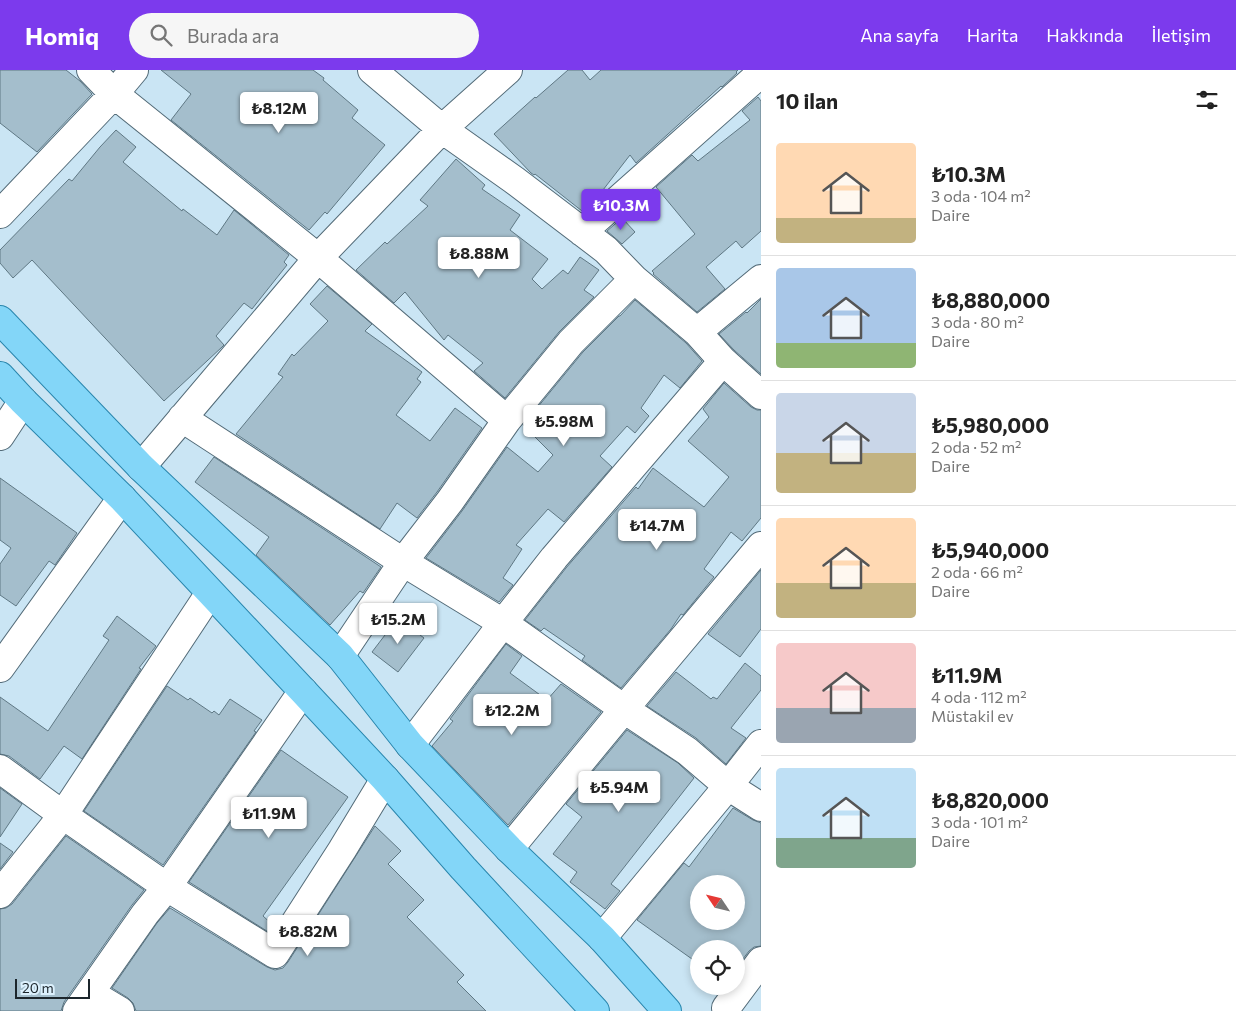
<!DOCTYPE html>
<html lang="tr">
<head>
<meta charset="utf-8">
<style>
  body { margin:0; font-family:Commissioner,sans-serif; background:#f6f6f6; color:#222; height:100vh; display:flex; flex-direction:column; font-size:19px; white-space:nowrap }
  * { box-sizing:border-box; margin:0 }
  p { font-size:16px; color:#767676 }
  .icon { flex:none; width:28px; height:28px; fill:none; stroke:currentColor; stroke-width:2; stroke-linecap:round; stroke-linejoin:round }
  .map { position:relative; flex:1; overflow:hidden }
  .sheet { display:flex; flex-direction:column; background:#fff; width:475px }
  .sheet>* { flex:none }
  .needle { width:32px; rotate:305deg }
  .buttons { position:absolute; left:690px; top:805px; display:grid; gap:10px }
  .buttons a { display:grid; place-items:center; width:55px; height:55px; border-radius:50%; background:#fff; box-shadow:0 2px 8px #0003; font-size:25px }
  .scale { position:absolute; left:15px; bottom:12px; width:75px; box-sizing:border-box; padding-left:5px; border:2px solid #1c262c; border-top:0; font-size:14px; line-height:18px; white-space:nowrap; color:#1c262c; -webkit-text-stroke:4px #dcf1fd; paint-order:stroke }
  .price { position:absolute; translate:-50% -42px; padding:0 11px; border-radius:5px; background:#fff; color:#222; font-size:16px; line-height:32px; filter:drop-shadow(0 1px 2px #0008) }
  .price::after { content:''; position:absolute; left:50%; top:30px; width:15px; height:11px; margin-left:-8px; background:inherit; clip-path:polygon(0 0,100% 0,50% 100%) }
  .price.selected { background:#7c3aed; color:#fff }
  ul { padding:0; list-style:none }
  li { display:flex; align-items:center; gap:15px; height:125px; padding:0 15px }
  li+li { border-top:1px solid #e0e0e0 }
  li span { display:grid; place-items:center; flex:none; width:140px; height:100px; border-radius:5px; color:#555 }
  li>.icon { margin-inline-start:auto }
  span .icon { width:60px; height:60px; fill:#fffc; stroke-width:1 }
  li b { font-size:21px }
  h2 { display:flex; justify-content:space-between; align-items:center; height:60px; padding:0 15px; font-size:21px }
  header { display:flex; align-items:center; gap:30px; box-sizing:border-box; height:70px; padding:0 25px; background:#7c3aed; color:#fff }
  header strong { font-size:24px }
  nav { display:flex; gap:28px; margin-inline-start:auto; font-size:18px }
  .search { width:350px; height:45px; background:#f6f6f6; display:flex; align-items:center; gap:12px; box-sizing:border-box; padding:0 18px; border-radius:28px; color:#767676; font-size:19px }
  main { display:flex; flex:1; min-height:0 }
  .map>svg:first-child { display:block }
  .building { fill:#a4becc; stroke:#5f7884; fill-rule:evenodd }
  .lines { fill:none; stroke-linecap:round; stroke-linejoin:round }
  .minor-casing { stroke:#536b78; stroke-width:30 }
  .major-casing { stroke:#2986ad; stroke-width:30 }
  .minor { stroke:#fff; stroke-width:28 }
  .major { stroke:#83d6f8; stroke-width:28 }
</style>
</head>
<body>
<header>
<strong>Homiq</strong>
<div class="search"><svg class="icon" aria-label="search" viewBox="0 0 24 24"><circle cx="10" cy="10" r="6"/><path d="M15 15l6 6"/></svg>Burada ara</div>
<nav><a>Ana sayfa</a><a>Harita</a><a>Hakkında</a><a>İletişim</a></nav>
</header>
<main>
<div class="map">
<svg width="761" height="941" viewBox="0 0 761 941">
  <rect width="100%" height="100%" fill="#cae5f4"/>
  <path class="building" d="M 0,0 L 66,0 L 80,11 L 92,24 L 37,82 L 0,53 Z
    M 161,0 L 313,0 L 324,8 L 323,10 L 358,40 L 352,48 L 385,75 L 327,144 L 325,142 L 309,160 L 171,50 L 191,24 Z
    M 568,0 L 582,0 L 590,10 L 601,0 L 738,0 L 736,2 L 737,3 L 722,17 L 721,16 L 636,93 L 630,85 L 596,129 L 582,141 L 535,104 L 534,105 L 531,103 L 494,64 L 535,27 L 536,28 Z
    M 758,27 L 761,31 L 761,161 L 742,178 L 736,171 L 706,197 L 725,219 L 697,242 L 653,204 L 654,203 L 652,201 L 695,164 L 656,117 L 692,85 L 698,91 L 750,50 L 742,41 Z
    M 116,60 L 136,77 L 123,92 L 182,141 L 183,139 L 217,165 L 234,140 L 289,185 L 284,192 L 287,195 L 252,239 L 244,233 L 216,266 L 224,275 L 222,277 L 164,331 L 32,190 L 13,208 L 0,193 L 0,180 L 69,109 L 72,111 L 100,77 Z
    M 456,89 L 485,115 L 482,119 L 520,145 L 510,160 L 548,189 L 532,209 L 542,219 L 563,200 L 568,204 L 580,187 L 599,200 L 584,220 L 594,227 L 559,262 L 505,328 L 474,301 L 483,293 L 448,265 L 444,270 L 405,222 L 394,233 L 356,200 L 385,172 L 387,174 L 428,136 L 420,130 Z
    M 622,148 L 635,162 L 622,174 L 607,161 Z
    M 327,216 L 372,254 L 365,261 L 422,302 L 417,309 L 421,312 L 396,345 L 430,371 L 455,338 L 482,358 L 437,422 L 417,448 L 397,433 L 380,459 L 236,364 L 283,307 L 278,304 L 292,284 L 294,286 L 328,251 L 310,234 Z
    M 761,229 L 761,304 L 734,280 L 719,264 L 746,242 L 747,243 Z
    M 635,230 L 686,273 L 702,291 L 680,318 L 664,305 L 641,338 L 649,346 L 635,363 L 627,356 L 600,386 L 612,397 L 564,452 L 548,439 L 516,475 L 522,479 L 503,508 L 513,515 L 499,532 L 426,488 L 462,441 L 507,377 L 538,402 L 553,385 L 523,355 L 583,282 L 619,246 L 620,246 Z
    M 724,313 L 751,337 L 757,340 L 761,340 L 761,448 L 742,471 L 731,462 L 704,499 L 714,507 L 683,545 L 681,544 L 671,559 L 621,618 L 582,590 L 585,586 L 544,558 L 541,561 L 525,550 L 566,498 L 636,417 L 638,419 L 653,398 L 704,437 L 729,407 L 688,371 L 709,347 L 703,339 Z
    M 214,387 L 363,485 L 381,497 L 363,523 L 360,521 L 330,555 L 256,485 L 269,467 L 195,412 Z
    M 0,408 L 77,463 L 55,495 L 49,491 L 16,536 L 0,525 L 0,494 L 11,478 L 0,470 Z
    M 761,500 L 761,559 L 740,587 L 708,564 Z
    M 117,546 L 156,576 L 139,598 L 141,599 L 82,689 L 64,676 L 40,709 L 9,686 L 0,684 L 0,627 L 48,661 L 109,570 L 103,566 Z
    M 398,548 L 424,568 L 398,602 L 372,582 Z
    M 506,574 L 522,586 L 510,603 L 547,630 L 561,614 L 601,642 L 508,755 L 432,676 L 453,651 L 450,649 Z
    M 745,593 L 761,606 L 761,620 L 731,658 L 746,668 L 726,694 L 696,668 L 647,636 L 676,602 L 711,629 L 713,627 L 717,629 Z
    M 167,616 L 188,630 L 190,628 L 212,643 L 214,641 L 219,645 L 230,629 L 262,650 L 254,661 L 256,662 L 163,795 L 84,741 Z
    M 627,660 L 678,693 L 694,708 L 611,814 L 620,821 L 605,839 L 570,812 L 577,802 L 553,784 L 582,747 L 566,734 Z
    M 281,680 L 348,727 L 263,846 L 274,856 L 270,863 L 189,812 Z
    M 0,718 L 22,734 L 0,767 Z
    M 733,738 L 753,750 L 761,753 L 761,876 L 754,877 L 749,881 L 736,898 L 736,879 L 699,879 L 699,894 L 637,850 L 684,793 L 689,797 ZM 699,814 L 736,814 L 736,851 L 699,851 Z
    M 375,756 L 401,781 L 388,794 L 424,830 L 407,847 L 464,905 L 457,912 L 486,941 L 136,941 L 133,933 L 128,928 L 112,918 L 157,853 L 170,838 L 267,897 L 275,900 L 283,898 L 288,892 Z
    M 66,766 L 144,820 L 132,835 L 64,932 L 61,941 L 0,941 L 0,839 L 6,838 L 12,834 Z
    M 0,773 L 13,782 L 0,799 Z"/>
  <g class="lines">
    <g class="minor-casing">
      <path id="minor" d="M 91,0 L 114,24 L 318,188 L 507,350
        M 372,0 L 442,59 L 514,110 L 606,180 L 634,209 L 697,262 L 723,291
        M 0,144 L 114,24 L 134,0
        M 582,162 L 761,3
        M 697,262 L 761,209
        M 182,348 L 403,492 L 503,553 L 624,639 L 687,681 L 728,716 L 761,737
        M 0,366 L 23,331
        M 141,397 L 318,188 L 442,59 L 508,0
        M 340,586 L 403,492 L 450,431 L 507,350 L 571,272 L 634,209
        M 0,598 L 122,428
        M 410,675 L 503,553 L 554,488 L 723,291 L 761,325
        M 0,699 L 63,745 L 167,817 L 275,884 L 342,780 L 385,709
        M 509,779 L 624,639 L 761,476
        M 0,824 L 63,745 L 210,523
        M 602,868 L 728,716 L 761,674
        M 90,923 L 120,941
        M 726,938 L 761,891
        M 77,941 L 145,844 L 167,817 L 303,621"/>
    </g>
    <g class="major-casing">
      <path id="major" d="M 0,250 L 141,397 L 340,586 L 410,675 L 509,779 L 602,868 L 667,941
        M 0,306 L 23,331 L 122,428 L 303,621 L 385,709 L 463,798 L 595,941"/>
    </g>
    <use href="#minor" class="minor"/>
    <use href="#major" class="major"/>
  </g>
</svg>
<div class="buttons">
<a><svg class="needle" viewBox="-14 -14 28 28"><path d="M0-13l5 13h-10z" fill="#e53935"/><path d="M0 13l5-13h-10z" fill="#767676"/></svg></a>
<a><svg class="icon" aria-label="locate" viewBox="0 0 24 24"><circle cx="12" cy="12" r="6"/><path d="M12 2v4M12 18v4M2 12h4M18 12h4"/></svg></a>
</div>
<div class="scale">20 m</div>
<b class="price" style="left:279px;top:64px">₺8.12M</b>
<b class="price selected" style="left:621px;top:161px">₺10.3M</b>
<b class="price" style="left:479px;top:209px">₺8.88M</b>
<b class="price" style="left:564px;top:377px">₺5.98M</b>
<b class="price" style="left:657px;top:481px">₺14.7M</b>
<b class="price" style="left:398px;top:575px">₺15.2M</b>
<b class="price" style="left:512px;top:666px">₺12.2M</b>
<b class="price" style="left:619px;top:743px">₺5.94M</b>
<b class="price" style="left:269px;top:769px">₺11.9M</b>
<b class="price" style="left:308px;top:887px">₺8.82M</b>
</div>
<section class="sheet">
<h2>10 ilan<svg class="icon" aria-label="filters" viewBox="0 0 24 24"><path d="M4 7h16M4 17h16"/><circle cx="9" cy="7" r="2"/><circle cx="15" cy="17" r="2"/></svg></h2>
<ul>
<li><span style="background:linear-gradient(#ffd9b3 75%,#c2b280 0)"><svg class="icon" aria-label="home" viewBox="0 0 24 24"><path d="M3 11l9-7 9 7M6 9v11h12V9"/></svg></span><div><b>₺10.3M</b><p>3 oda · 104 m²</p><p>Daire</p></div></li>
<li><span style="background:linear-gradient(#a9c7e8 75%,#8fb573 0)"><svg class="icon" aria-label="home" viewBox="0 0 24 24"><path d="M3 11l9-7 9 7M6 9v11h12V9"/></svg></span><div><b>₺8,880,000</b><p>3 oda · 80 m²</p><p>Daire</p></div></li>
<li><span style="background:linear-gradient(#c9d6e8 60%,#c2b280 0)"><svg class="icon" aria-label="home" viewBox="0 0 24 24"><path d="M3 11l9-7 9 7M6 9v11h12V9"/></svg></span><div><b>₺5,980,000</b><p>2 oda · 52 m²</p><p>Daire</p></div></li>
<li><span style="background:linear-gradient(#ffd9b3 65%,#c2b280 0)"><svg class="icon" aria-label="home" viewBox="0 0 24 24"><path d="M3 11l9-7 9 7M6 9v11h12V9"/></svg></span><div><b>₺5,940,000</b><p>2 oda · 66 m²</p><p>Daire</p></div></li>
<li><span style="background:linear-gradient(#f6c9c9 65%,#9aa5b1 0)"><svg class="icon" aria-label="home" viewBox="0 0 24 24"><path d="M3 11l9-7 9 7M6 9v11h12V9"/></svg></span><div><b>₺11.9M</b><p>4 oda · 112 m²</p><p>Müstakil ev</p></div></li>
<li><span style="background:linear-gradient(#bfe0f5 70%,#7fa58c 0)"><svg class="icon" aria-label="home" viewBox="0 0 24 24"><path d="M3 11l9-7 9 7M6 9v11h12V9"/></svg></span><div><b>₺8,820,000</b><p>3 oda · 101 m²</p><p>Daire</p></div></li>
</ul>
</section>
</main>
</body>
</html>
